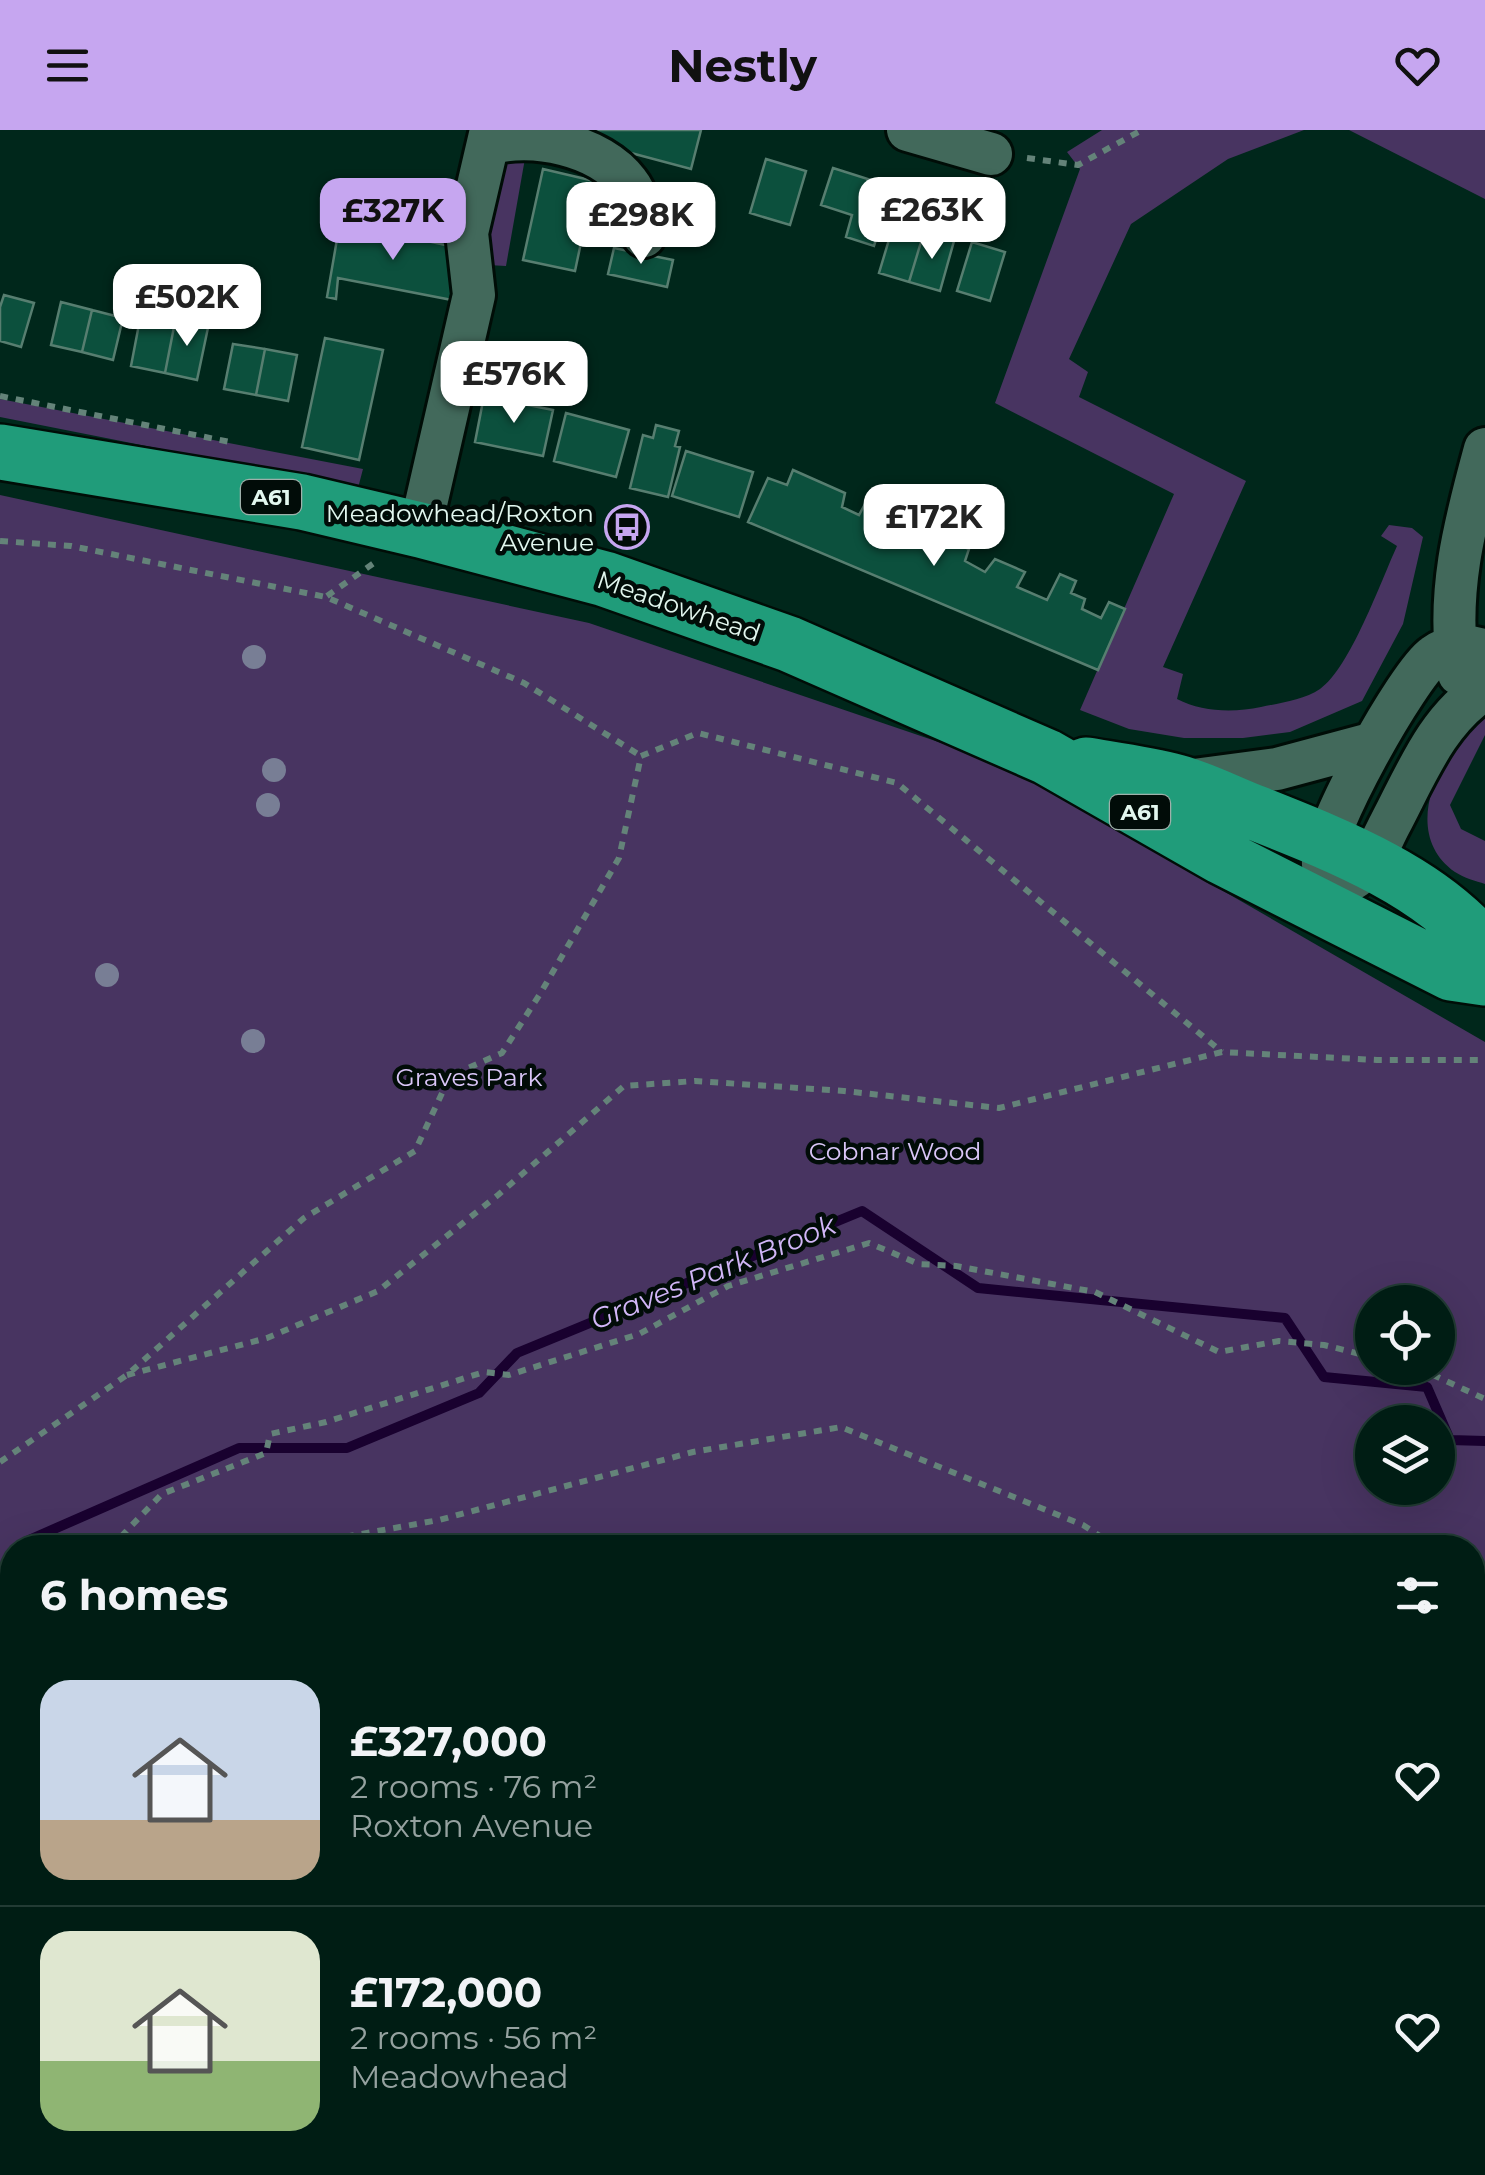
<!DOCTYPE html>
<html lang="en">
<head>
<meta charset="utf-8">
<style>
  body { margin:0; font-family:Montserrat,sans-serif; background:#0a261d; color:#f1f3f6; height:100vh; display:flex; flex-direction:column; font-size:38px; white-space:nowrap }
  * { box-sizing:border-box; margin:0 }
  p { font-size:32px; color:#95a2a0 }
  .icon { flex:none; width:55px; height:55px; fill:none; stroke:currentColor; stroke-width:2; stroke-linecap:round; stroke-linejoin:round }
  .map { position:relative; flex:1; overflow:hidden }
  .side { position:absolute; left:0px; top:1405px; width:1485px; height:640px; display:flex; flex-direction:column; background:#001d14; border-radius:40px 40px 0 0; box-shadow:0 10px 40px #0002,0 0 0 2px #223b34 }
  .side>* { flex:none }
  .buttons { position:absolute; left:1355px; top:1155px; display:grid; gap:20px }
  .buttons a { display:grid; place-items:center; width:100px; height:100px; border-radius:50%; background:#001d14; box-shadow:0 10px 40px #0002,0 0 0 2px #223b34; font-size:50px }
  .price { position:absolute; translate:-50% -85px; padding:0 22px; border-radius:20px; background:#fff; color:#222; font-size:32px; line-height:65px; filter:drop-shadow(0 2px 5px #0008) }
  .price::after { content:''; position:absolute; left:50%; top:60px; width:30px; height:22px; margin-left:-15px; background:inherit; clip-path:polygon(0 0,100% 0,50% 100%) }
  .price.active { background:#c6a6f0; color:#111 }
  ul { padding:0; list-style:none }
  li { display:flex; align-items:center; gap:30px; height:250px; padding:0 40px }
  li+li { border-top:2px solid #223b34 }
  li span { display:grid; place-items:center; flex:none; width:280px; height:200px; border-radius:30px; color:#555 }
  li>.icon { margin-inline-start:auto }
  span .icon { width:120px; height:120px; fill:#fffc; stroke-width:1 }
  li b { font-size:42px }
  h2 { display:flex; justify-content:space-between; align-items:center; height:120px; padding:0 40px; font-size:42px }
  header { display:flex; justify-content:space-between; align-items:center; height:130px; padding:0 40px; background:#c6a6f0; color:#111; font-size:45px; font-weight:700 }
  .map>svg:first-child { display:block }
  .green { fill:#483461; fill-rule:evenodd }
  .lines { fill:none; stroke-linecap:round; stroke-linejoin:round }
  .stream { stroke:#19012f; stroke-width:10 }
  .building { fill:#0c503d; stroke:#577e70; stroke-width:2.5 }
  .minor-casing { stroke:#000d07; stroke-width:48 }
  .highway-casing { stroke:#000d07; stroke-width:60 }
  .path { stroke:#648379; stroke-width:6; stroke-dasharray:8 8; stroke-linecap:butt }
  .minor { stroke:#42695b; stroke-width:42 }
  .highway { stroke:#209c7a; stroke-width:55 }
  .tree { fill:#787e95 }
  .labels { text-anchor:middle; stroke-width:9; stroke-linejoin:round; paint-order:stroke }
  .shield { fill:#010c08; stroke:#9eb0aa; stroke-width:2.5 }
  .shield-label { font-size:22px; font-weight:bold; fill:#e2f7ef }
  .poi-label { font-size:25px; fill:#e2f7ef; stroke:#010c08; text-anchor:end }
  .street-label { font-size:25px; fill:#e2f7ef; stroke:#010c08 }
  .park-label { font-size:25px; fill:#dac6f8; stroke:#010c08 }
  .water-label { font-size:28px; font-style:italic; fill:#d1b6f7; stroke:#010c08 }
</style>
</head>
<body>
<header><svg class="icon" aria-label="menu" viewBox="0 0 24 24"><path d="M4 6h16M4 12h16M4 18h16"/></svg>Nestly<svg class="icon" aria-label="heart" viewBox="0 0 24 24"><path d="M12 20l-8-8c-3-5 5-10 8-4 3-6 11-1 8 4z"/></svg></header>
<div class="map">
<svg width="1485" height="2045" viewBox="0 0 1485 2045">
  <rect width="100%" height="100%" fill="#00271b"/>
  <path class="green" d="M 510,0 L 530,0 L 506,136 L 488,135 L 483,111 Z
    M 1102,0 L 1304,0 L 1228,29 L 1131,94 L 1069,229 L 1088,242 L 1079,267 L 1246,351 L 1163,537 L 1183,544 L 1177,569 C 1202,582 1233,583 1261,577 C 1280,573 1304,570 1320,559 C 1350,538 1381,451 1397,416 L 1381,406 L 1389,395 L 1412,398 L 1423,407 L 1403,494 L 1362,571 L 1290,602 L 1243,608 L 1184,608 L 1129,599 L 1080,580 L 1174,364 L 995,273 L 1080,39 L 1067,22 Z
    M 1349,0 L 1485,0 L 1485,69 Z
    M 0,269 L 363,339 L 358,358 L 0,287 Z
    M 0,365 L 589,493 L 1059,653 L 1173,732 L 1485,912 L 1485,2045 L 0,2045 ZM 1372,1172 L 1438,1172 L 1438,1238 L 1372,1238 ZM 1372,1292 L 1438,1292 L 1438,1358 L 1372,1358 ZM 12,1418 L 1472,1418 L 1472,2032 L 12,2032 Z
    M 1485,586 L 1485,605 L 1450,675 L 1461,699 L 1485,711 L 1485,754 C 1476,751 1464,748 1455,742 C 1397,701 1442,617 1485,586 Z"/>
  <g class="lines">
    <path class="stream" d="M 25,1418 L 29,1410 L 239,1318 L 347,1318 L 479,1263 L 517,1223 L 862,1081 L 978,1158 L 1285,1188 L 1324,1247 L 1427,1257 L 1450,1310 L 1485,1311"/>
  </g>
  <path class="building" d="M 573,0 L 701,0 L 691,39 L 571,7 Z
    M 766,29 L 806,41 L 790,95 L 750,83 Z
    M 833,38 L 893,57 L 874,116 L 846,107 L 852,85 L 821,75 Z
    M 543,39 L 594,51 L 575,141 L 523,130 Z
    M 657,62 L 687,68 L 682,94 L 653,89 Z
    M 340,92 L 450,116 L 460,152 L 452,170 L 338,148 L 336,169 L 327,167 Z
    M 894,93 L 924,102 L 909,152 L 879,143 Z
    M 924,102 L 954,111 L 940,161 L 909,152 Z
    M 972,112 L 1005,122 L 990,171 L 957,161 Z
    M 614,118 L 673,130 L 667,157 L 608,144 Z
    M 4,165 L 34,173 L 21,217 L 0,211 L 0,177 Z
    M 61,172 L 92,180 L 82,222 L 51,215 Z
    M 92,180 L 123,188 L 113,230 L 82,222 Z
    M 183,187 L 209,193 L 197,250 L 165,243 L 174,197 L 181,198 Z
    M 140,189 L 174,197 L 165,243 L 131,236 Z
    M 325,208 L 383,220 L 359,330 L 302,317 Z
    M 233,214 L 265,219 L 256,265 L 224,259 Z
    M 265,219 L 297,225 L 288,271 L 256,265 Z
    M 484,266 L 553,280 L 543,326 L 475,312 Z
    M 566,283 L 629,300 L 616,347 L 554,331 Z
    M 656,295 L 679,301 L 675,316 L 680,317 L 668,367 L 630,358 L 643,305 L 653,308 Z
    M 686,321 L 753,342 L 739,387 L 672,366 Z
    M 793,340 L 845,363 L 842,377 L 859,385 L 865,374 L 911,395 L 909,404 L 933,417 L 940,406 L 969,419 L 965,431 L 985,442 L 995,429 L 1025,442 L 1017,457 L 1047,470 L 1060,444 L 1076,451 L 1071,463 L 1085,469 L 1082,479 L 1101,488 L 1109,472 L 1125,479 L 1098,540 L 748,392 L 768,348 L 787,355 Z"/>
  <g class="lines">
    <g class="minor-casing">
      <path id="minor" d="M 908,0 L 991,24
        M 488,14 C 532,1 600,15 628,53 C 640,68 641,88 644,106
        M 420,400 L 474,165 L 467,103 L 491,0
        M 1459,544 C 1445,467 1465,392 1485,319
        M 1179,652 L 1277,639 L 1374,613
        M 1349,751 C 1371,739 1379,715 1390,694 C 1416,645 1437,589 1485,559
        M 1349,790 C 1340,773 1326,753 1323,734 C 1319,704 1408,544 1434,526 C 1449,515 1467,514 1485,521"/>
    </g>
    <g class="highway-casing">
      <path id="highway" d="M 0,322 L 302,372 L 420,400 L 605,449 L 789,514 L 1047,627 L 1222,727 L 1451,843 L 1485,848
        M 1086,635 C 1116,640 1147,644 1177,652 C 1203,659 1230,673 1256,683 C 1334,714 1431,751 1485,819"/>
    </g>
    <path class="path" d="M 1027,28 L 1078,35 L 1142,0
      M 0,266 L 230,312
      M 0,411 L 71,416 L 326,467 L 524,553 L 641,626
      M 327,466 L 374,433
      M 641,626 L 698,603 L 897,653 L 1222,922
      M 1418,1238 L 1485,1269
      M 127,1245 L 267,1208 L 378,1161 L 498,1065 L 624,956 L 695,951 L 844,961 L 999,978 L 1222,922 L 1377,930 L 1485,930
      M 0,1332 L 127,1245 L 304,1088 L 415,1021 L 450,946 L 502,923 L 540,864 L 619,728 L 641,626
      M 110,1418 L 162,1364 L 266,1323 L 270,1304 L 326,1292 L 484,1242 L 509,1245 L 639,1204 L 728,1156 L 869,1113 L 919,1134 L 956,1136 L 1095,1162 L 1219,1222 L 1279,1211 L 1324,1215 L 1372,1227
      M 283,1418 L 439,1390 L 693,1322 L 841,1297 L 1083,1395 L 1118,1418
      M 0,1458 L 12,1457
      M 0,1543 L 12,1523
      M 0,1667 L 12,1699
      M 1472,1783 L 1485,1793
      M 1074,2032 L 1092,2045"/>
    <use href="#minor" class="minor"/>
    <use href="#highway" class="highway"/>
  </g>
  <g class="tree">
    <circle cx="254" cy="527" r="12"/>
    <circle cx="274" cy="640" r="12"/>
    <circle cx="268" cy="675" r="12"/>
    <circle cx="107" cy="845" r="12"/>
    <circle cx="253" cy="911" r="12"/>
  </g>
  <defs>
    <g id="bus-ring" transform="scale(2.25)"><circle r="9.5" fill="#010c08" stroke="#c6a6f0" stroke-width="1.5"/><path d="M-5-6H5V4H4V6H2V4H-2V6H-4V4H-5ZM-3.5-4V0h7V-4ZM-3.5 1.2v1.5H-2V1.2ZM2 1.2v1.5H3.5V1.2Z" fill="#c6a6f0"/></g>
  </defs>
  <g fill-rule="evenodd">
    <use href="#bus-ring" x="627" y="397"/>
  </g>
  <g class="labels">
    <g class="shield">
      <rect x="241" y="350" width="60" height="34" rx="8"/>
      <rect x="1110" y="665" width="60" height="34" rx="8"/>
    </g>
    <g class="shield-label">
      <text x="271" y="375">A61</text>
      <text x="1140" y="690">A61</text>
    </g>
    <g class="poi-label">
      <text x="594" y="392">Meadowhead/Roxton<tspan x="594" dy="29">Avenue</tspan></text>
    </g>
    <g class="street-label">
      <text transform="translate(679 476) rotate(19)" y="9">Meadowhead</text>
    </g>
    <g class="park-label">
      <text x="469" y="956">Graves Park</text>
      <text x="895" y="1030">Cobnar Wood</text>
    </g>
    <g class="water-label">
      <text transform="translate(713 1142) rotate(-22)" y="10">Graves Park Brook</text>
    </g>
  </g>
</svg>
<div class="buttons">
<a><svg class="icon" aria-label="locate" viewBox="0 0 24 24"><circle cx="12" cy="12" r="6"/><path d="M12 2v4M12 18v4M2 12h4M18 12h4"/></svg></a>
<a><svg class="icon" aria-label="layers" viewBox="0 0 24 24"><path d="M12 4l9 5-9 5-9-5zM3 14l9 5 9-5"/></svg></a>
</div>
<b class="price" style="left:932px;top:132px">£263K</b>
<b class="price active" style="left:393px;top:133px">£327K</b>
<b class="price" style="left:641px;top:137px">£298K</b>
<b class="price" style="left:187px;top:219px">£502K</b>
<b class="price" style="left:514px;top:296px">£576K</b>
<b class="price" style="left:934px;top:439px">£172K</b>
<section class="side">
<h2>6 homes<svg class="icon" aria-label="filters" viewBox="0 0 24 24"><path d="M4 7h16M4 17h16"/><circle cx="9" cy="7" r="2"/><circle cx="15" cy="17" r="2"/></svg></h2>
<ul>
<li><span style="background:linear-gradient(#c9d6e8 70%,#b9a48a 0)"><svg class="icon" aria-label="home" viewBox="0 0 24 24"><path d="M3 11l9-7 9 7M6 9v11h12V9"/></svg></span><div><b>£327,000</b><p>2 rooms · 76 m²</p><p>Roxton Avenue</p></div><svg class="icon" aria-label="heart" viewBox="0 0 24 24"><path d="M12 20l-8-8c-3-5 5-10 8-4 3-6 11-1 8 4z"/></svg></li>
<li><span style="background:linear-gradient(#dfe7d0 65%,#8fb573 0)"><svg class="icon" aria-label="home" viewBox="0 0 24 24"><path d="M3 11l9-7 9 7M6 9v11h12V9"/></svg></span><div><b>£172,000</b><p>2 rooms · 56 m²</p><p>Meadowhead</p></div><svg class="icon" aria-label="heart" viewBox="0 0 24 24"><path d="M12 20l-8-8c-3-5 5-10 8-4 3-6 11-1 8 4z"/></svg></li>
</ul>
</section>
</div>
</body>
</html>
